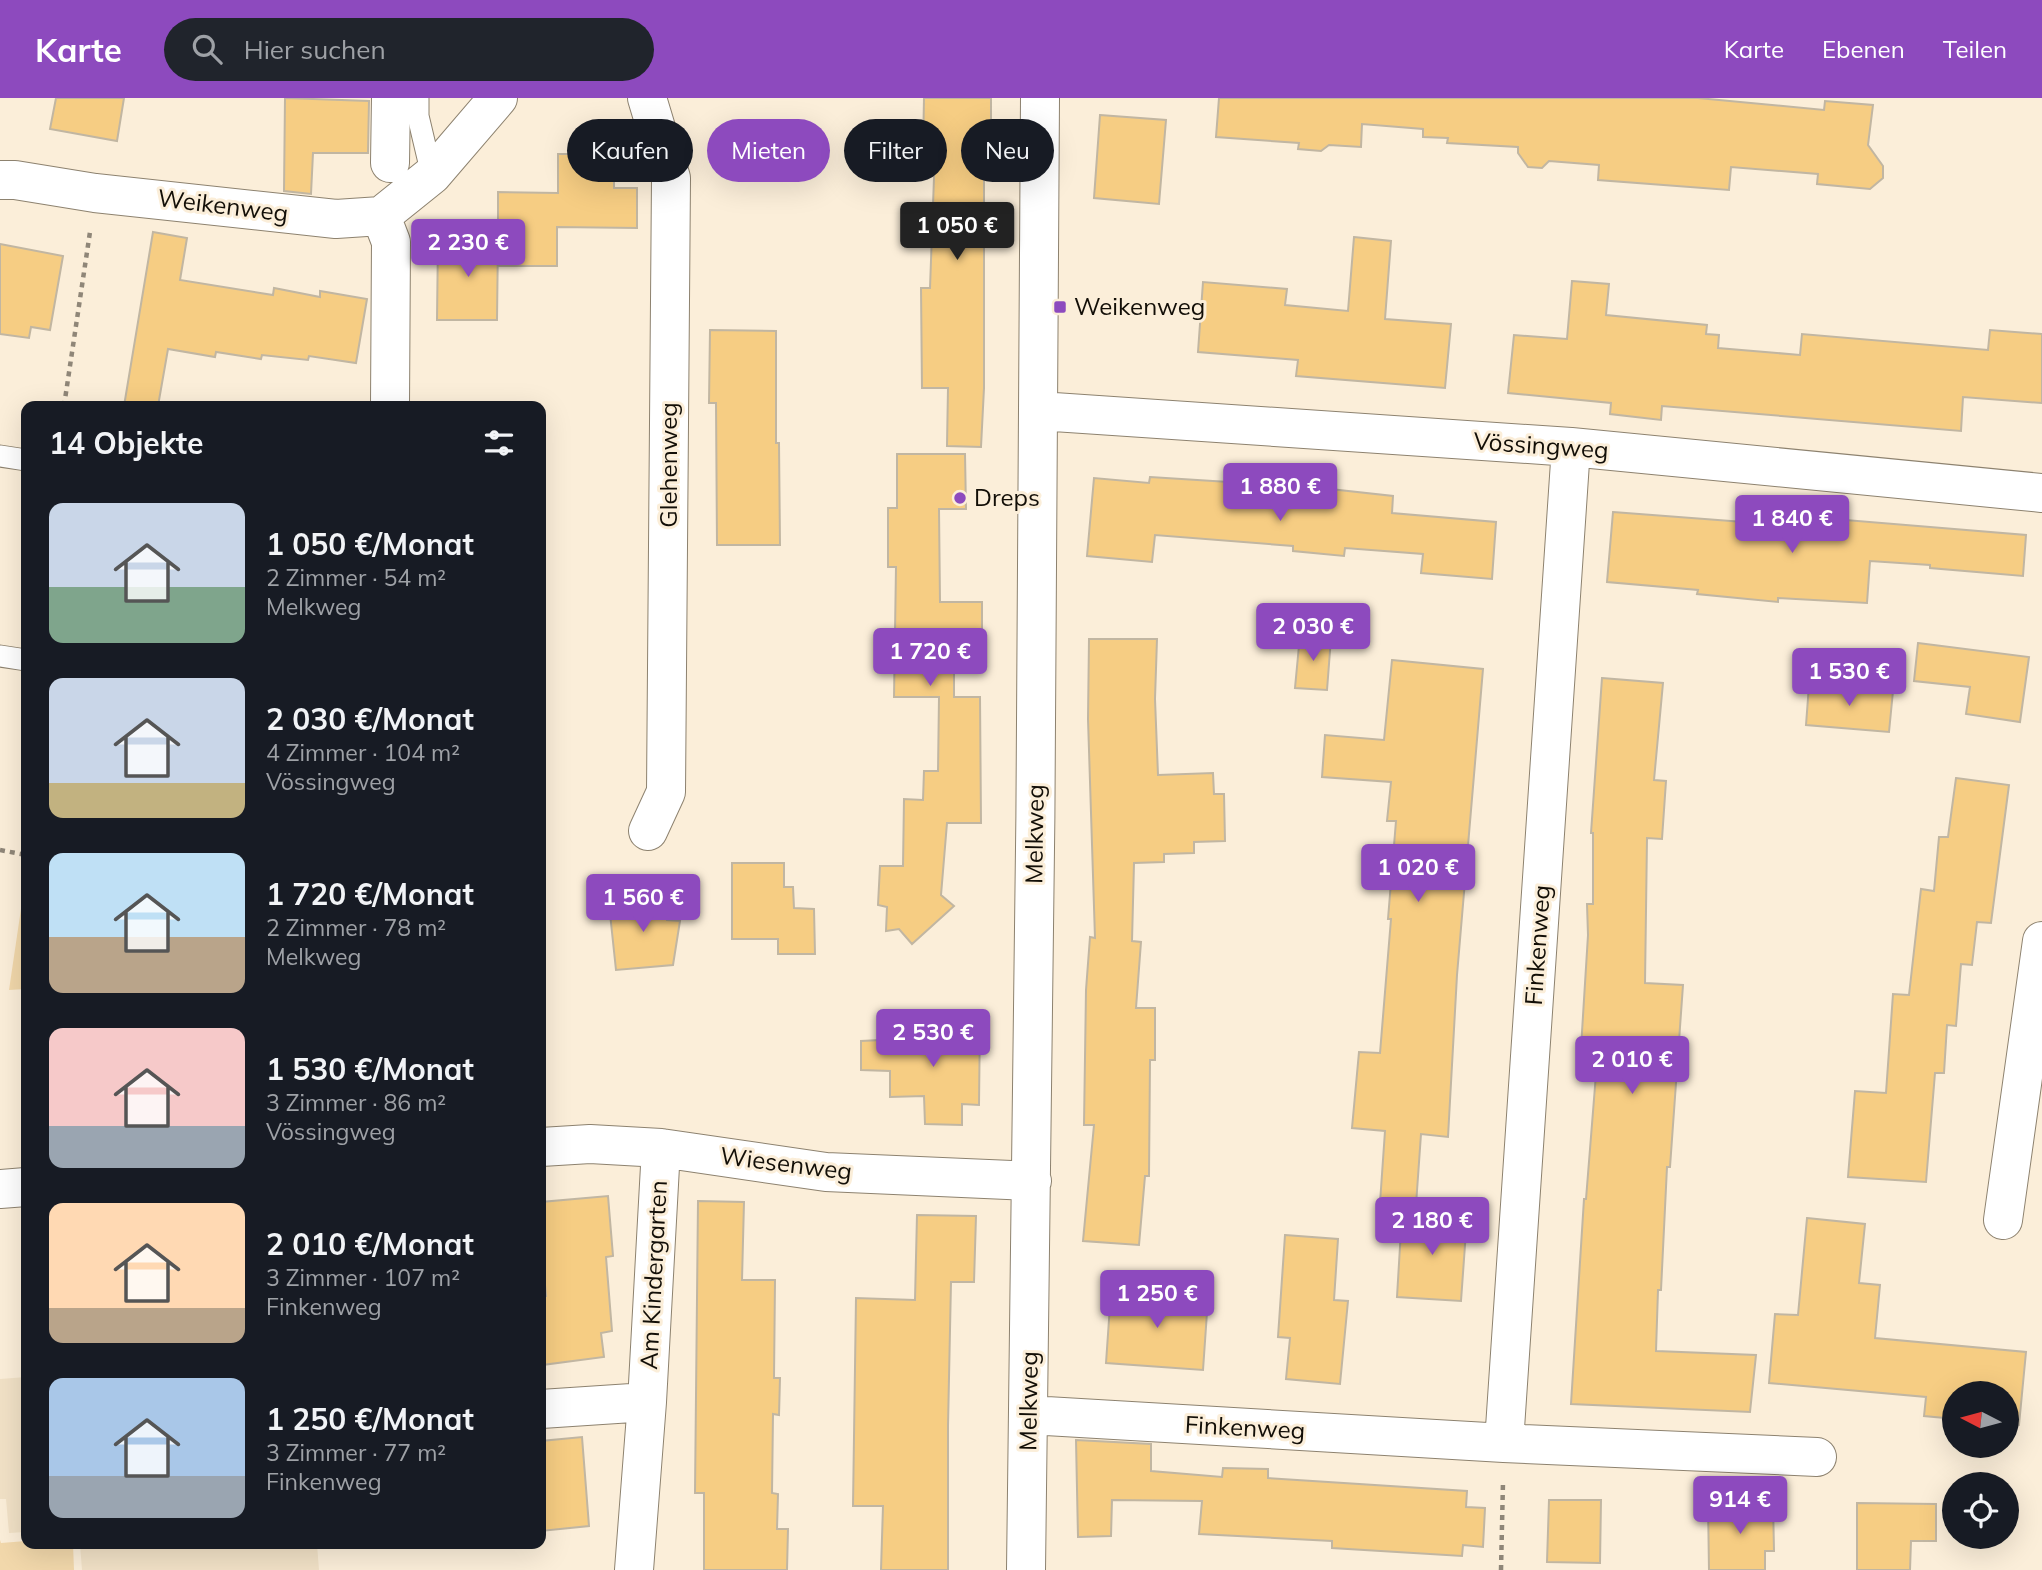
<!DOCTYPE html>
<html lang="de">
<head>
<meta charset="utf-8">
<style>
  body { margin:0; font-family:Mulish,sans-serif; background:#20242c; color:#f1f3f6; height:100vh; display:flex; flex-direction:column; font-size:26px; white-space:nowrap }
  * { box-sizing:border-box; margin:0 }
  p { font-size:23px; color:#9ea1a6 }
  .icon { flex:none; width:38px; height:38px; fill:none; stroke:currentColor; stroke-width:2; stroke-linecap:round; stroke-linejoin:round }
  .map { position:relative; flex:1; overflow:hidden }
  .side { position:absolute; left:21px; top:303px; width:525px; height:1148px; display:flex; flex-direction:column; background:#171b24; border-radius:14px; box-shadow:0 7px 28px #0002 }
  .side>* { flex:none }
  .banner { position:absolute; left:567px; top:21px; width:665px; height:63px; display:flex; gap:14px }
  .needle { width:46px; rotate:276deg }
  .tools { position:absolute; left:1942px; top:1283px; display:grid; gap:14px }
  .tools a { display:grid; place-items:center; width:77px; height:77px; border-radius:50%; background:#171b24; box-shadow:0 7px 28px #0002; font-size:35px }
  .price { position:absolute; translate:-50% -60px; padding:0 16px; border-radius:7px; background:#8d4abe; color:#fff; font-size:23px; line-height:46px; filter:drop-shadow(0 2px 4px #0008) }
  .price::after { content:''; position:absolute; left:50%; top:42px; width:21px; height:16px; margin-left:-10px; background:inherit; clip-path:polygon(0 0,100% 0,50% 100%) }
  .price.selected { background:#222; color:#fff }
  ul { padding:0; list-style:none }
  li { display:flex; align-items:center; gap:21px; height:175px; padding:0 28px }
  li span { display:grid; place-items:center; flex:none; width:196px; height:140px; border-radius:14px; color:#555 }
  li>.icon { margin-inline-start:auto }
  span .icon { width:84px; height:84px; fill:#fffc; stroke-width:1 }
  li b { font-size:30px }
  h2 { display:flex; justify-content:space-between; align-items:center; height:84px; padding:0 28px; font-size:30px }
  .tag { padding:0 24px; border-radius:32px; background:#171b24; box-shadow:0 7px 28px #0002; font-size:24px; line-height:63px }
  .tag.selected { background:#8d4abe; color:#fff }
  header { display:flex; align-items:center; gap:42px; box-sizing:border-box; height:98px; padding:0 35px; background:#8d4abe; color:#fff }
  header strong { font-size:33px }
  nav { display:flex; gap:38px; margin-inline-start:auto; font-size:24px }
  .search { width:490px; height:63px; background:#20242c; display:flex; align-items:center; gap:18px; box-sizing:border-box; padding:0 24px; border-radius:38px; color:#9ea1a6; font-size:26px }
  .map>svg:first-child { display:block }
  .built { fill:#f1e1c6 }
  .green { fill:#f2d8ab }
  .building { fill:#f6cd83; stroke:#c1b6a2; stroke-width:2 }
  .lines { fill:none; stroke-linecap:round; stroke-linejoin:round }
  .lane-casing { stroke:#8d826f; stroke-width:23 }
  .street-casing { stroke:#8d826f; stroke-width:40 }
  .path { stroke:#8f8678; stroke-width:4.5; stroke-dasharray:5 5; stroke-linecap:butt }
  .lane { stroke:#fff; stroke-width:21 }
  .street { stroke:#fff; stroke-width:38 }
  .poi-dot { fill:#8d4abe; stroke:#fbeed9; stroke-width:2.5 }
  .labels { text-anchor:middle; stroke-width:6; stroke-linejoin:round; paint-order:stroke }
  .street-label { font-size:24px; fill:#120e07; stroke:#fbeed9 }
  .poi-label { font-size:24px; fill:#120e07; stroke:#fbeed9; text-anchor:start }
</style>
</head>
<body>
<header>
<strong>Karte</strong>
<div class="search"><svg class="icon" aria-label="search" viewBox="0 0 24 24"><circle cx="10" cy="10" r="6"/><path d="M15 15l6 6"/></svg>Hier suchen</div>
<nav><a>Karte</a><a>Ebenen</a><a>Teilen</a></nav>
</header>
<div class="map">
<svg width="2042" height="1472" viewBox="0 0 2042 1472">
  <rect width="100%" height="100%" fill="#fbeed9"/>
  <path class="built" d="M 26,1279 L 26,1434 L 9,1435 L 6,1401 L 0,1401 L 0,1281 Z
    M 80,1446 L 317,1446 L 319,1472 L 82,1472 Z"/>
  <path class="green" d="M 26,777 L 26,891 L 9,892 Z
    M 0,1442 L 1,1445 L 26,1443 L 26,1446 L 73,1446 L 74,1472 L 0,1472 Z"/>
  <path class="building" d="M 56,0 L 124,0 L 117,43 L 50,31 Z
    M 285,0 L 369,3 L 368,55 L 313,55 L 311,96 L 284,93 Z
    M 924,0 L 991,0 L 991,53 L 984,53 L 984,290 L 981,349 L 947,348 L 948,290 L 922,290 L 921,190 L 930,190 L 935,52 L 923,52 Z
    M 1219,0 L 1698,0 L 1824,12 L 1825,3 L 1873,7 L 1868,47 L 1883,68 L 1883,80 L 1870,91 L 1817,86 L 1818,76 L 1731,69 L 1729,92 L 1598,82 L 1599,67 L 1549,63 L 1542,70 L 1528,69 L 1518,55 L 1518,49 L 1447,45 L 1448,40 L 1423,39 L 1423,31 L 1362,26 L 1361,49 L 1329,47 L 1321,53 L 1298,51 L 1299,45 L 1216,39 Z
    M 1100,17 L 1166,22 L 1159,106 L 1094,100 Z
    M 558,56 L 614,56 L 614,90 L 637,90 L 637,130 L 557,129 L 557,168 L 498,168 L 498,94 L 558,95 Z
    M 153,134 L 187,140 L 180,182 L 273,197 L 274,190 L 320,199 L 320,193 L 367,201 L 356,265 L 309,258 L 308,262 L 262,257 L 261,261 L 216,254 L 215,259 L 168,251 L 158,308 L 124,308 Z
    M 1354,139 L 1391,143 L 1385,221 L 1451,226 L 1445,290 L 1296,278 L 1298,262 L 1198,254 L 1203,184 L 1287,191 L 1285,207 L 1348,213 Z
    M 438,140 L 498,140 L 497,222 L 437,222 Z
    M 0,146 L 63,158 L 50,232 L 31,229 L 29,240 L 0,236 Z
    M 1572,183 L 1609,186 L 1606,217 L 1707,227 L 1706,236 L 1719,237 L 1718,250 L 1800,257 L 1802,236 L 1988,252 L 1990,232 L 2042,236 L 2042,305 L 1963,299 L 1961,333 L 1662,308 L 1661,322 L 1610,316 L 1611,305 L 1508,295 L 1514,237 L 1567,241 Z
    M 710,232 L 776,233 L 776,345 L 779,345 L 780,447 L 717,447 L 716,305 L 709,305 Z
    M 897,356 L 965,356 L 966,411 L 939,411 L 940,504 L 982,504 L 982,540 L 954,540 L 954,599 L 980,599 L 981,725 L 947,725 L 941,797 L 954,808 L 912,846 L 899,831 L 886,833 L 887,809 L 878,807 L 880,768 L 903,768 L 904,701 L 923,702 L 924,673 L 938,673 L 939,599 L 894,599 L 896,469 L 888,469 L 888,410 L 897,410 Z
    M 1150,379 L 1321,390 L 1393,398 L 1392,415 L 1496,424 L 1492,481 L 1421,475 L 1423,456 L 1345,450 L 1344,458 L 1293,453 L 1293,448 L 1155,437 L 1152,464 L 1087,458 L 1094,380 L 1149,385 Z
    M 1613,414 L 1821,430 L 1822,420 L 2026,437 L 2023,478 L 1930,470 L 1930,467 L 1870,463 L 1867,505 L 1778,500 L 1778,504 L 1697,496 L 1698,492 L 1607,484 Z
    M 1300,537 L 1331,540 L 1327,592 L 1295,590 Z
    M 1089,541 L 1157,541 L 1155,601 L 1158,677 L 1213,675 L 1214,696 L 1224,696 L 1225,743 L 1194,744 L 1194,755 L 1164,756 L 1164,764 L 1134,765 L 1132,843 L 1141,844 L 1136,910 L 1155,910 L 1155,962 L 1150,962 L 1149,1078 L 1145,1078 L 1139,1147 L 1083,1143 L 1094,1027 L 1084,1027 L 1086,892 L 1090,839 L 1095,840 L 1088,621 Z
    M 1918,545 L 2029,559 L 2020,624 L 1966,616 L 1970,589 L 1914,583 Z
    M 1392,562 L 1483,571 L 1457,877 L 1448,1039 L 1421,1036 L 1416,1107 L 1380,1105 L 1385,1033 L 1352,1030 L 1359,954 L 1380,955 L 1391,821 L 1388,821 L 1396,723 L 1387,723 L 1391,684 L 1322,679 L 1325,637 L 1384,642 Z
    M 1602,580 L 1663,585 L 1654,682 L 1666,683 L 1662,741 L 1647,740 L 1645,885 L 1683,887 L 1670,1069 L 1667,1069 L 1661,1192 L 1658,1192 L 1656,1253 L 1756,1257 L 1750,1314 L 1571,1306 L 1584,1101 L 1586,1101 L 1598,951 L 1581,950 L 1588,837 L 1587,806 L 1593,806 L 1593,735 L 1591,735 Z
    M 1809,587 L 1893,593 L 1889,634 L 1806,627 Z
    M 1956,680 L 2009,687 L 1991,825 L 1977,824 L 1972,867 L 1961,866 L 1956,928 L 1947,927 L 1944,975 L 1935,975 L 1926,1084 L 1848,1079 L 1855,993 L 1886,995 L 1893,896 L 1909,897 L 1921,791 L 1934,793 L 1939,739 L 1948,739 Z
    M 732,765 L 784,765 L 784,789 L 793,789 L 794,810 L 814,811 L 815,856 L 778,856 L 778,841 L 732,841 Z
    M 665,800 L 667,822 L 680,823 L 673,867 L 616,872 L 609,806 Z
    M 943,920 L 980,920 L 979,1007 L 962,1006 L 962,1027 L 925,1026 L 924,998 L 890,999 L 890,973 L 861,972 L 861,943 L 943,939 Z
    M 608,1098 L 613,1158 L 606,1159 L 612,1233 L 601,1235 L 604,1259 L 542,1267 L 541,1198 L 546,1198 L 541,1143 L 541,1104 Z
    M 698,1103 L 744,1104 L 742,1182 L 775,1182 L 774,1280 L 780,1280 L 779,1317 L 773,1316 L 772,1395 L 778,1396 L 777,1431 L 788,1431 L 787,1472 L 704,1472 L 704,1395 L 695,1395 Z
    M 1402,1115 L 1467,1119 L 1461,1203 L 1397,1199 Z
    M 917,1117 L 976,1118 L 974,1184 L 951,1184 L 948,1328 L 948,1472 L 881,1472 L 883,1408 L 853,1408 L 856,1200 L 915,1202 Z
    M 1807,1120 L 1865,1126 L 1859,1185 L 1880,1187 L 1875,1240 L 2026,1254 L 2019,1327 L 2007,1326 L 2007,1295 L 1955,1295 L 1955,1321 L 1924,1318 L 1926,1299 L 1769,1285 L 1775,1216 L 1798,1217 Z
    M 1285,1137 L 1338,1141 L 1334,1202 L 1348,1203 L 1340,1286 L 1286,1281 L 1290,1240 L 1278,1239 Z
    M 1111,1193 L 1208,1200 L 1203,1272 L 1106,1265 Z
    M 582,1339 L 589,1428 L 541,1433 L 541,1343 Z
    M 1076,1342 L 1151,1346 L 1151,1373 L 1222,1379 L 1223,1370 L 1268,1371 L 1268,1380 L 1467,1393 L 1466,1409 L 1485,1410 L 1483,1449 L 1463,1447 L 1462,1458 L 1332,1450 L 1332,1443 L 1199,1436 L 1202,1403 L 1112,1402 L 1111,1438 L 1078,1439 Z
    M 1549,1402 L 1601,1402 L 1600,1465 L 1547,1464 Z
    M 1708,1405 L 1773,1405 L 1774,1453 L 1765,1453 L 1765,1472 L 1709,1472 Z
    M 1857,1405 L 1936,1406 L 1936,1443 L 1911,1443 L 1910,1472 L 1857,1472 Z"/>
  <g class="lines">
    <g class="lane-casing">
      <path id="lane" d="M 418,0 L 418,18 L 432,77
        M 0,358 L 26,362
        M 0,558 L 26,562"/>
    </g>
    <g class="street-casing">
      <path id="street" d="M 647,0 L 671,80 L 666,694 L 648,733
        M 390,65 L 391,0
        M 0,82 L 15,82 L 95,95 L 336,121 L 381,118 L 432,77 L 498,0
        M 381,118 L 391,144 L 390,308
        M 1039,313 L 1571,349 L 2042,395
        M 541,1049 L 590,1046 L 661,1050 L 826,1074 L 1032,1083
        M 0,1091 L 26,1089
        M 2003,1122 L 2042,843
        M 541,1311 L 647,1304
        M 1029,1317 L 1504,1345 L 1817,1359
        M 1504,1345 L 1571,349
        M 634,1472 L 647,1304 L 661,1050
        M 1026,1472 C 1035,981 1037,491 1040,0"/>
    </g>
    <path class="path" d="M 64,308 L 90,134
      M 0,752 L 26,757
      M 1501,1472 L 1503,1384"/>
    <use href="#lane" class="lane"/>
    <use href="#street" class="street"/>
  </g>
  <g class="poi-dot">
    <rect x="1053" y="202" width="14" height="14" rx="3.5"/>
    <circle cx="960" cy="400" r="7"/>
  </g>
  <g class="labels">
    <g class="street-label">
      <text transform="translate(223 108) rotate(7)" y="8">Weikenweg</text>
      <text transform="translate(1541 348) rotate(4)" y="8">Vössingweg</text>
      <text transform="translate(669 367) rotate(-90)" y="8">Glehenweg</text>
      <text transform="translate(1035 736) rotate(-89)" y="8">Melkweg</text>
      <text transform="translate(1538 847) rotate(-86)" y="8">Finkenweg</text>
      <text transform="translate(786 1066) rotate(7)" y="8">Wiesenweg</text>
      <text transform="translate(654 1177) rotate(-87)" y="8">Am Kindergarten</text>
      <text transform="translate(1029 1303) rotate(-89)" y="8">Melkweg</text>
      <text transform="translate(1245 1330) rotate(3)" y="8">Finkenweg</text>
    </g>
    <g class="poi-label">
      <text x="1074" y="217">Weikenweg</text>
      <text x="974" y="408">Dreps</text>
    </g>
  </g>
</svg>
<div class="tools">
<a><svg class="needle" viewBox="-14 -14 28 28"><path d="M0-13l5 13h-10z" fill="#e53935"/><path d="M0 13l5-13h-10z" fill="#9ea1a6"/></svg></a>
<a><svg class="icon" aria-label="locate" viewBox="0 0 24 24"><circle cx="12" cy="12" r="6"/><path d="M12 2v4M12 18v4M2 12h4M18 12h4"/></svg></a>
</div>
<b class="price selected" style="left:957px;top:164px">1 050 €</b>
<b class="price" style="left:468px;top:181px">2 230 €</b>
<b class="price" style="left:1280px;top:425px">1 880 €</b>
<b class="price" style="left:1792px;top:457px">1 840 €</b>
<b class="price" style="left:1313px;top:565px">2 030 €</b>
<b class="price" style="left:930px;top:590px">1 720 €</b>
<b class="price" style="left:1849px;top:610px">1 530 €</b>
<b class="price" style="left:1418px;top:806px">1 020 €</b>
<b class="price" style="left:643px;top:836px">1 560 €</b>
<b class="price" style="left:933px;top:971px">2 530 €</b>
<b class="price" style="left:1632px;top:998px">2 010 €</b>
<b class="price" style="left:1432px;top:1159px">2 180 €</b>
<b class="price" style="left:1157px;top:1232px">1 250 €</b>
<b class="price" style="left:1740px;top:1438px">914 €</b>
<div class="banner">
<a class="tag">Kaufen</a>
<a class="tag selected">Mieten</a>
<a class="tag">Filter</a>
<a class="tag">Neu</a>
</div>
<section class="side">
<h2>14 Objekte<svg class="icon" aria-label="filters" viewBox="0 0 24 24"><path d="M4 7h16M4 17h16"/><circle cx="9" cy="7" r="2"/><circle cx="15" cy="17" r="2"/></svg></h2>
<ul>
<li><span style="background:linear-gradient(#c9d6e8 60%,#7fa58c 0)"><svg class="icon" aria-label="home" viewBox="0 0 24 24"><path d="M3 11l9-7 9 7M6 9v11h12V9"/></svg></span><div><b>1 050 €/Monat</b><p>2 Zimmer · 54 m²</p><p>Melkweg</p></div></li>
<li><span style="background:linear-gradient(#c9d6e8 75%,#c2b280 0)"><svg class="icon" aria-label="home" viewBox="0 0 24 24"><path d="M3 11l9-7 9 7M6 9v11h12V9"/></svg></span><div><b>2 030 €/Monat</b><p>4 Zimmer · 104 m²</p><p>Vössingweg</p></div></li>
<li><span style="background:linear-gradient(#bfe0f5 60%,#b9a48a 0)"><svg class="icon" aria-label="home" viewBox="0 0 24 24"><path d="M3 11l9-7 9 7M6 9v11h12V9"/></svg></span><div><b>1 720 €/Monat</b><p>2 Zimmer · 78 m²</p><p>Melkweg</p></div></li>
<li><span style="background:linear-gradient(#f6c9c9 70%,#9aa5b1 0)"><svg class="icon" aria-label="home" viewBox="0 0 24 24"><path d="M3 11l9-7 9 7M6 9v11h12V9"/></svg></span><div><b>1 530 €/Monat</b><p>3 Zimmer · 86 m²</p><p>Vössingweg</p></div></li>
<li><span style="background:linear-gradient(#ffd9b3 75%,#b9a48a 0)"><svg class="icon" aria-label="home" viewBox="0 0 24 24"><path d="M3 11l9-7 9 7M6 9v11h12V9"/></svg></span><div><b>2 010 €/Monat</b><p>3 Zimmer · 107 m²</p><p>Finkenweg</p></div></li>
<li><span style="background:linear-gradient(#a9c7e8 70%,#9aa5b1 0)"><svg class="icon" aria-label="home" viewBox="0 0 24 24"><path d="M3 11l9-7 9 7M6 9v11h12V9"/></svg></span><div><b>1 250 €/Monat</b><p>3 Zimmer · 77 m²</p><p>Finkenweg</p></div></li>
</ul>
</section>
</div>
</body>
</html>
